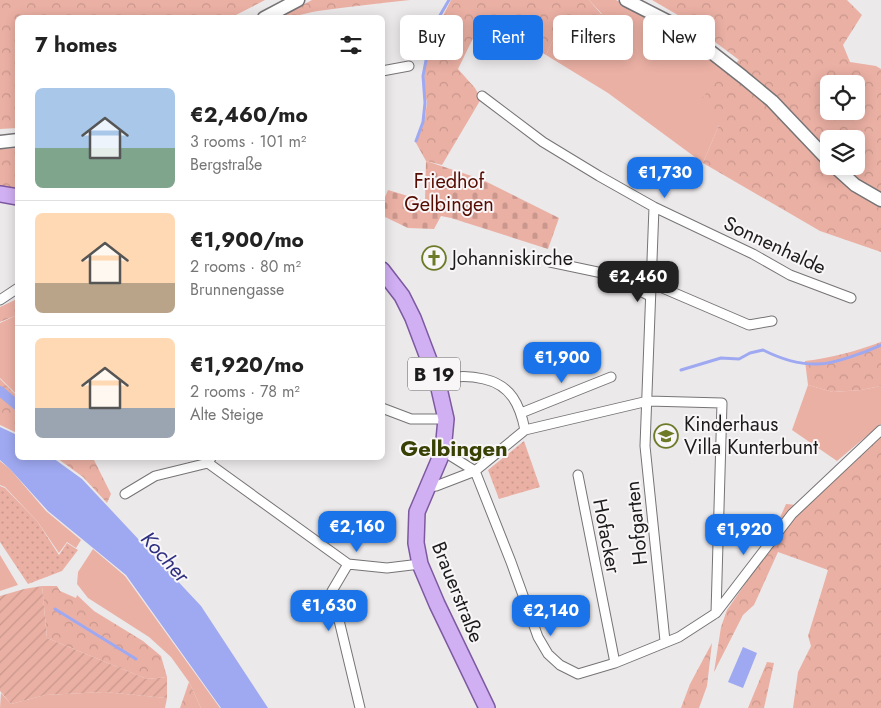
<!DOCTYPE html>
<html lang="en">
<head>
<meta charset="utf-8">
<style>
  body { margin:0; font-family:Jost,sans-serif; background:#f6f6f6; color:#222; height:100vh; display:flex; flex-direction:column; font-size:19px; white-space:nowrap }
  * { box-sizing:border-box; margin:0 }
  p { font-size:16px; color:#767676 }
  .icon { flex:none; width:28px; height:28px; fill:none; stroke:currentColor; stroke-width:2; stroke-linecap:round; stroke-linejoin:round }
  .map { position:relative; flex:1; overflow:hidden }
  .panel { position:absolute; left:15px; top:15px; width:370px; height:445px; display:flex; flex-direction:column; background:#fff; border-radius:8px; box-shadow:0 2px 12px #0003 }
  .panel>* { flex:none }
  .guide { position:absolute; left:400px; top:15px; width:405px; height:45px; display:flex; gap:10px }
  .fabs { position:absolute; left:820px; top:75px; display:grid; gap:10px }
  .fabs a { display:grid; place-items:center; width:45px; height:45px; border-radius:8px; background:#fff; box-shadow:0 2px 12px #0003; font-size:25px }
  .price { position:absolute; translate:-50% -42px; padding:0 11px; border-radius:10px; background:#1a73e8; color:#fff; font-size:16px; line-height:32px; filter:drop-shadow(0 1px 2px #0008) }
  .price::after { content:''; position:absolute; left:50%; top:30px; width:15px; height:11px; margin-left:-8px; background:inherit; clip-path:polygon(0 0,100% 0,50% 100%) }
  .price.active { background:#222; color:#fff }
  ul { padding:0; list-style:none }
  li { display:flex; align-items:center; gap:15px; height:125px; padding:0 20px }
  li+li { border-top:1px solid #e0e0e0 }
  li span { display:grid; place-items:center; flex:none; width:140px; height:100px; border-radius:8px; color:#555 }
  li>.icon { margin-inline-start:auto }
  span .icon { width:60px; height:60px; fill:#fffc; stroke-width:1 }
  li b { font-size:21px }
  h2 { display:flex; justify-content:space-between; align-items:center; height:60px; padding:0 20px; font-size:21px }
  .tag { padding:0 18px; border-radius:8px; background:#fff; box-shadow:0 2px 12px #0003; font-size:18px; line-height:45px }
  .tag.active { background:#1a73e8; color:#fff }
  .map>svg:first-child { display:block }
  .grass { fill:#ebb0a4 }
  .forest { fill:url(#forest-crowns); fill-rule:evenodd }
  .cemetery { fill:url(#cemetery-stones) }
  .park { fill:url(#park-dots) }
  .garden { fill:url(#garden-furrows) }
  .water { fill:#9ea9f1 }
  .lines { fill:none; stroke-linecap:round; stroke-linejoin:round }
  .stream { stroke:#9ea9f1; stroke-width:3 }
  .canal { stroke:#9ea9f1; stroke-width:10 }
  .street-casing { stroke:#767476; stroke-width:11 }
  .secondary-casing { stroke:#767476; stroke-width:15 }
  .primary-casing { stroke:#7d59a1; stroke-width:18 }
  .street { stroke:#fff; stroke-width:9 }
  .secondary { stroke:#fff; stroke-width:12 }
  .primary { stroke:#d0aff2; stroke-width:15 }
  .labels { text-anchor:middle; stroke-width:4; stroke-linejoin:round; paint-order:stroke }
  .shield { fill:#f9f6f8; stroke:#5e5d5e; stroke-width:1 }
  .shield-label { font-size:19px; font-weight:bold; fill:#1c1b1c }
  .park-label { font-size:20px; fill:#550c02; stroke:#f9f6f8 }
  .street-label { font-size:20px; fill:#1c1b1c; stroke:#f9f6f8 }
  .poi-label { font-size:20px; fill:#1c1b1c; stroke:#f9f6f8; text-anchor:start }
  .water-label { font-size:21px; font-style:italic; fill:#2e2f81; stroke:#f9f6f8 }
  .quarter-label { font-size:22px; font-weight:bold; fill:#384003; stroke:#f9f6f8 }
</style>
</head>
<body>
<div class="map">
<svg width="881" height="708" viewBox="0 0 881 708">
  <defs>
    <pattern id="forest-crowns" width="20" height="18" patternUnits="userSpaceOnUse" patternTransform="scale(1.25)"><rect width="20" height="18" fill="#ebb0a4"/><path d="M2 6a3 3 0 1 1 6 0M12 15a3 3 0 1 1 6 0" fill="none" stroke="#c9978d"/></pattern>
    <pattern id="cemetery-stones" width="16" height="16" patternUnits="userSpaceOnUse" patternTransform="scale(1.25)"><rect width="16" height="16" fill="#ebb0a4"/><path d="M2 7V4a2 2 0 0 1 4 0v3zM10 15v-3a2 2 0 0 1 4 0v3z" fill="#c9978d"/></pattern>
    <pattern id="park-dots" width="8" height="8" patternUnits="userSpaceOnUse" patternTransform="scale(1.25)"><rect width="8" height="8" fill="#ebb0a4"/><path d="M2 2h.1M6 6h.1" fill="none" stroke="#c9978d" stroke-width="1.8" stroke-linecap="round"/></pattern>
    <pattern id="garden-furrows" width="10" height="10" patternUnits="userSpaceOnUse" patternTransform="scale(1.25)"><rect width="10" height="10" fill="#ebb0a4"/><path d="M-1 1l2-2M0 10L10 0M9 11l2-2" fill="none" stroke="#c9978d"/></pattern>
  </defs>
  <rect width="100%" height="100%" fill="#ece9eb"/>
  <path class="grass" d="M 589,0 L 616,0 L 671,30 L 728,71 L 719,125 L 703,163 L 608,93 L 546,55 L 555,35 L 574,26 L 579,14 L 602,14 Z
    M 17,315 L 17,395 L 0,378 L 0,323 Z
    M 808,385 L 833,392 L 861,390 L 881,386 L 881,424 L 837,461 L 792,430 Z
    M 0,461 L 10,469 L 46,511 L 81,540 L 76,548 L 67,542 L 59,553 L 37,521 L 5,487 L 0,485 Z
    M 93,549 L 125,576 L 220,708 L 201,708 L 189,682 L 171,657 L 149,637 L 88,598 L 77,584 L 78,572 Z
    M 0,555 L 18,585 L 0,591 Z
    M 104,692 L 167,698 L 165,708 L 0,708 L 1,693 L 11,704 L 45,695 Z"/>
  <path class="forest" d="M 0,0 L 265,0 L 232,17 L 18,18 L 17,128 L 0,129 Z
    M 312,0 L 410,0 C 379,3 348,7 318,11 C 305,13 293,18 280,17 Z
    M 451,0 L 589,0 L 602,15 L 579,14 L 574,26 L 555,35 L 546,55 L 482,20 L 458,69 L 475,88 L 481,99 L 442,165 L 426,161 L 416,143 L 425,118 L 427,102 L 423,89 L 425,68 L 435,32 Z
    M 652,0 L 847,0 L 862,15 L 843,45 L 850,62 L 876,66 L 881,69 L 881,252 L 820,231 L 703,163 L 719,125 L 699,101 L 721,77 L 739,60 L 683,18 ZM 829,84 L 856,84 L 856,111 L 829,111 ZM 829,139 L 856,139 L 856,166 L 829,166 Z
    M 17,148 L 17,189 L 0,186 L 0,149 Z
    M 17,299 L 17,315 L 0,322 L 0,307 Z
    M 881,342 L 881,386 L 861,390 L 833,392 L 808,385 L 805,361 C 831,358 857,351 881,342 Z
    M 0,379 L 17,396 L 17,433 L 0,425 Z
    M 881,431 L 881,708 L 793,708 L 798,672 L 811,646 L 808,636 L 828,570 L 778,552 L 754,605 L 743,615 L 714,672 L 721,627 L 727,610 L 770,548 L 754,543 L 759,526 L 775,529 L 786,504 L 797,505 Z
    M 57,458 L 93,458 L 111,494 L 107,503 L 83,477 Z
    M 42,586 L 57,586 L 60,591 L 76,598 L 77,595 L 94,611 L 143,641 L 161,656 L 167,677 L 147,679 L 47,638 Z
    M 712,643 L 707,686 L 699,708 L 681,708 L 690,684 Z
    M 767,662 L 774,663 L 764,708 L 748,708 Z
    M 189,682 L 201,708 L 180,708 Z"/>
  <path class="cemetery" d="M 426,161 L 481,179 L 559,218 L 548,249 L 451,218 L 441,216 L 434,229 L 408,228 L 383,216 L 383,202 L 388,190 L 425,201 Z"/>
  <path class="park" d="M 524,441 L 540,487 L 499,499 L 488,470 Z
    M 0,486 L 5,488 L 37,521 L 59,555 L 67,543 L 78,550 L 62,571 L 28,584 L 0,542 Z"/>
  <path class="garden" d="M 42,586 L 47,638 L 147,679 L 167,677 L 167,698 L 104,692 L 45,695 L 11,704 L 0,691 L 0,596 L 24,589 Z"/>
  <path class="water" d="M 0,427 L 17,435 L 18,458 L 53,458 L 82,479 L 201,606 L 268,708 L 221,708 L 126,575 L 48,511 L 10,469 L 0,460 Z
    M 743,647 L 757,653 L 743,688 L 728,682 Z"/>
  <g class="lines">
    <path class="stream" d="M 416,141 L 423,122 L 425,103 L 423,76 L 432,29 L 449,0
      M 681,370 L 721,358 L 739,359 L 750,353 L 763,350 C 779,358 799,365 818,364 C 834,364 866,352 881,345
      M 55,609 L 136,659"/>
    <path class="canal" d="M 0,391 L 18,406"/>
    <g class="street-casing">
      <path id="street" d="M 382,71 L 409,66
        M 482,96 L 543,142 L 599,176 L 654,207 L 753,254 L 790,275 L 851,298
        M 654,207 L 645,446 L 665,641
        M 550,262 L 607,274 L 650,296
        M 651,283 L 749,325 L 772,321
        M 0,300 L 18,288
        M 438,384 C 444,382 450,378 456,377 C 465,376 475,377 484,379 C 511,385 520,405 525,430
        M 382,408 L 411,419 L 446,419
        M 521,413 L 611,377
        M 443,451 L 475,471 L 511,562 L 538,637 L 548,654 L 560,665 L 578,674 L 615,663 L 679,637 L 716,613 L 792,514 L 881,430
        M 208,463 L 348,564 L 387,568 L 420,564
        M 578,475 L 615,663
        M 427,487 L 436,486 L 475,471 L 525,430 L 648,401 L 722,403 L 716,613
        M 125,494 L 155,476 L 208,463 L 211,458
        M 348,564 L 332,591 L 360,708"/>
    </g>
    <g class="secondary-casing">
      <path id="secondary" d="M 626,0 L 671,23 L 706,48 L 743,77 L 772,101 L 829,161
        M 264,18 L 298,0
        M 0,142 L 18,140
        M 834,166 L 855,185 L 881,200"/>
    </g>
    <g class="primary-casing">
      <path id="primary" d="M 0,194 L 18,197
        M 382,270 L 402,296 L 413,318 L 438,384 L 446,419 L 443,451 L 417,512 L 416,543 L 420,564 L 437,604 L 487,708"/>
    </g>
    <use href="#street" class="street"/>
    <use href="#secondary" class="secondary"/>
    <use href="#primary" class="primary"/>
  </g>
  <defs>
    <g id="church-ring" transform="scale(1.25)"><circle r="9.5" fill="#f9f6f8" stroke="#6d7b29" stroke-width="1.5"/><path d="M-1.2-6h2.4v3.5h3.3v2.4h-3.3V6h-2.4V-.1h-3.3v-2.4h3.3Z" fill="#6d7b29"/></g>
    <g id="school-ring" transform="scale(1.25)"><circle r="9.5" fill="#f9f6f8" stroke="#6d7b29" stroke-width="1.5"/><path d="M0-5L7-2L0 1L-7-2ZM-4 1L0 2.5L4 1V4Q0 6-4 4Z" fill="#6d7b29"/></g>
  </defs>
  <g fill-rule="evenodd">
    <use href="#church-ring" x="434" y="258"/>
    <use href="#school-ring" x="666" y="436"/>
  </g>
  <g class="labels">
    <rect class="shield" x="408" y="357.5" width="52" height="33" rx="4"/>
    <g class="shield-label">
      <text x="434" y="381">B 19</text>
    </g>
    <g class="park-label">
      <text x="449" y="188">Friedhof<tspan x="449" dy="23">Gelbingen</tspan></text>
    </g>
    <g class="street-label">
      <text transform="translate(775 245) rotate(25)" y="7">Sonnenhalde</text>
      <text transform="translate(636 523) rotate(-96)" y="7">Hofgarten</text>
      <text transform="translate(607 536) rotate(79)" y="7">Hofacker</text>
      <text transform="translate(458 592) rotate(68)" y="7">Brauerstraße</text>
    </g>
    <g class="poi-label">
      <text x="452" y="265">Johanniskirche</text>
      <text x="684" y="431">Kinderhaus<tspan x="684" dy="23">Villa Kunterbunt</tspan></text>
    </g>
    <g class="water-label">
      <text transform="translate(165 557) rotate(48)" y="7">Kocher</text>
    </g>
    <g class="quarter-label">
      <text x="454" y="456">Gelbingen</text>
    </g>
  </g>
</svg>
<div class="fabs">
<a><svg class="icon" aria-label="locate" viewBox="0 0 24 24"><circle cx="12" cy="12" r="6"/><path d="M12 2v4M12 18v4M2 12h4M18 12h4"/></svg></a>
<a><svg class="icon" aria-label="layers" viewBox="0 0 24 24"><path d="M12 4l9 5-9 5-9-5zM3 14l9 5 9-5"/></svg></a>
</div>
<b class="price" style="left:665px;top:199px">€1,730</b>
<b class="price active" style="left:638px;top:303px">€2,460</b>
<b class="price" style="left:562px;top:384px">€1,900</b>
<b class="price" style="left:357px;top:553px">€2,160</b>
<b class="price" style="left:744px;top:556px">€1,920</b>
<b class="price" style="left:329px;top:632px">€1,630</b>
<b class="price" style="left:551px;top:637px">€2,140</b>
<div class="guide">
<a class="tag">Buy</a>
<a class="tag active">Rent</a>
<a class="tag">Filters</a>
<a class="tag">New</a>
</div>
<section class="panel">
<h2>7 homes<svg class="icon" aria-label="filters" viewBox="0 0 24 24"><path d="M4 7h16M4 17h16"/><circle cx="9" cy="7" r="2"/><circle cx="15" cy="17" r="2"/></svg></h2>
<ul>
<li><span style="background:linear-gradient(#a9c7e8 60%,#7fa58c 0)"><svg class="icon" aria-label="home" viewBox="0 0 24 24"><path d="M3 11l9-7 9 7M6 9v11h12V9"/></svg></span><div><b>€2,460/mo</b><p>3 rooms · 101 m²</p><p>Bergstraße</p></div></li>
<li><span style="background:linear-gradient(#ffd9b3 70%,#b9a48a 0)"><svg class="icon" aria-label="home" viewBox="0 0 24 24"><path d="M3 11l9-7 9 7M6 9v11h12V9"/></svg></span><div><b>€1,900/mo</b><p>2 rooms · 80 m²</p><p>Brunnengasse</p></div></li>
<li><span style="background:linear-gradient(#ffd9b3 70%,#9aa5b1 0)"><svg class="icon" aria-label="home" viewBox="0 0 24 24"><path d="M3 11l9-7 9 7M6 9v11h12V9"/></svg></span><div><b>€1,920/mo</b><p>2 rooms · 78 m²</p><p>Alte Steige</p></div></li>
</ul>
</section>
</div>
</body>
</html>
